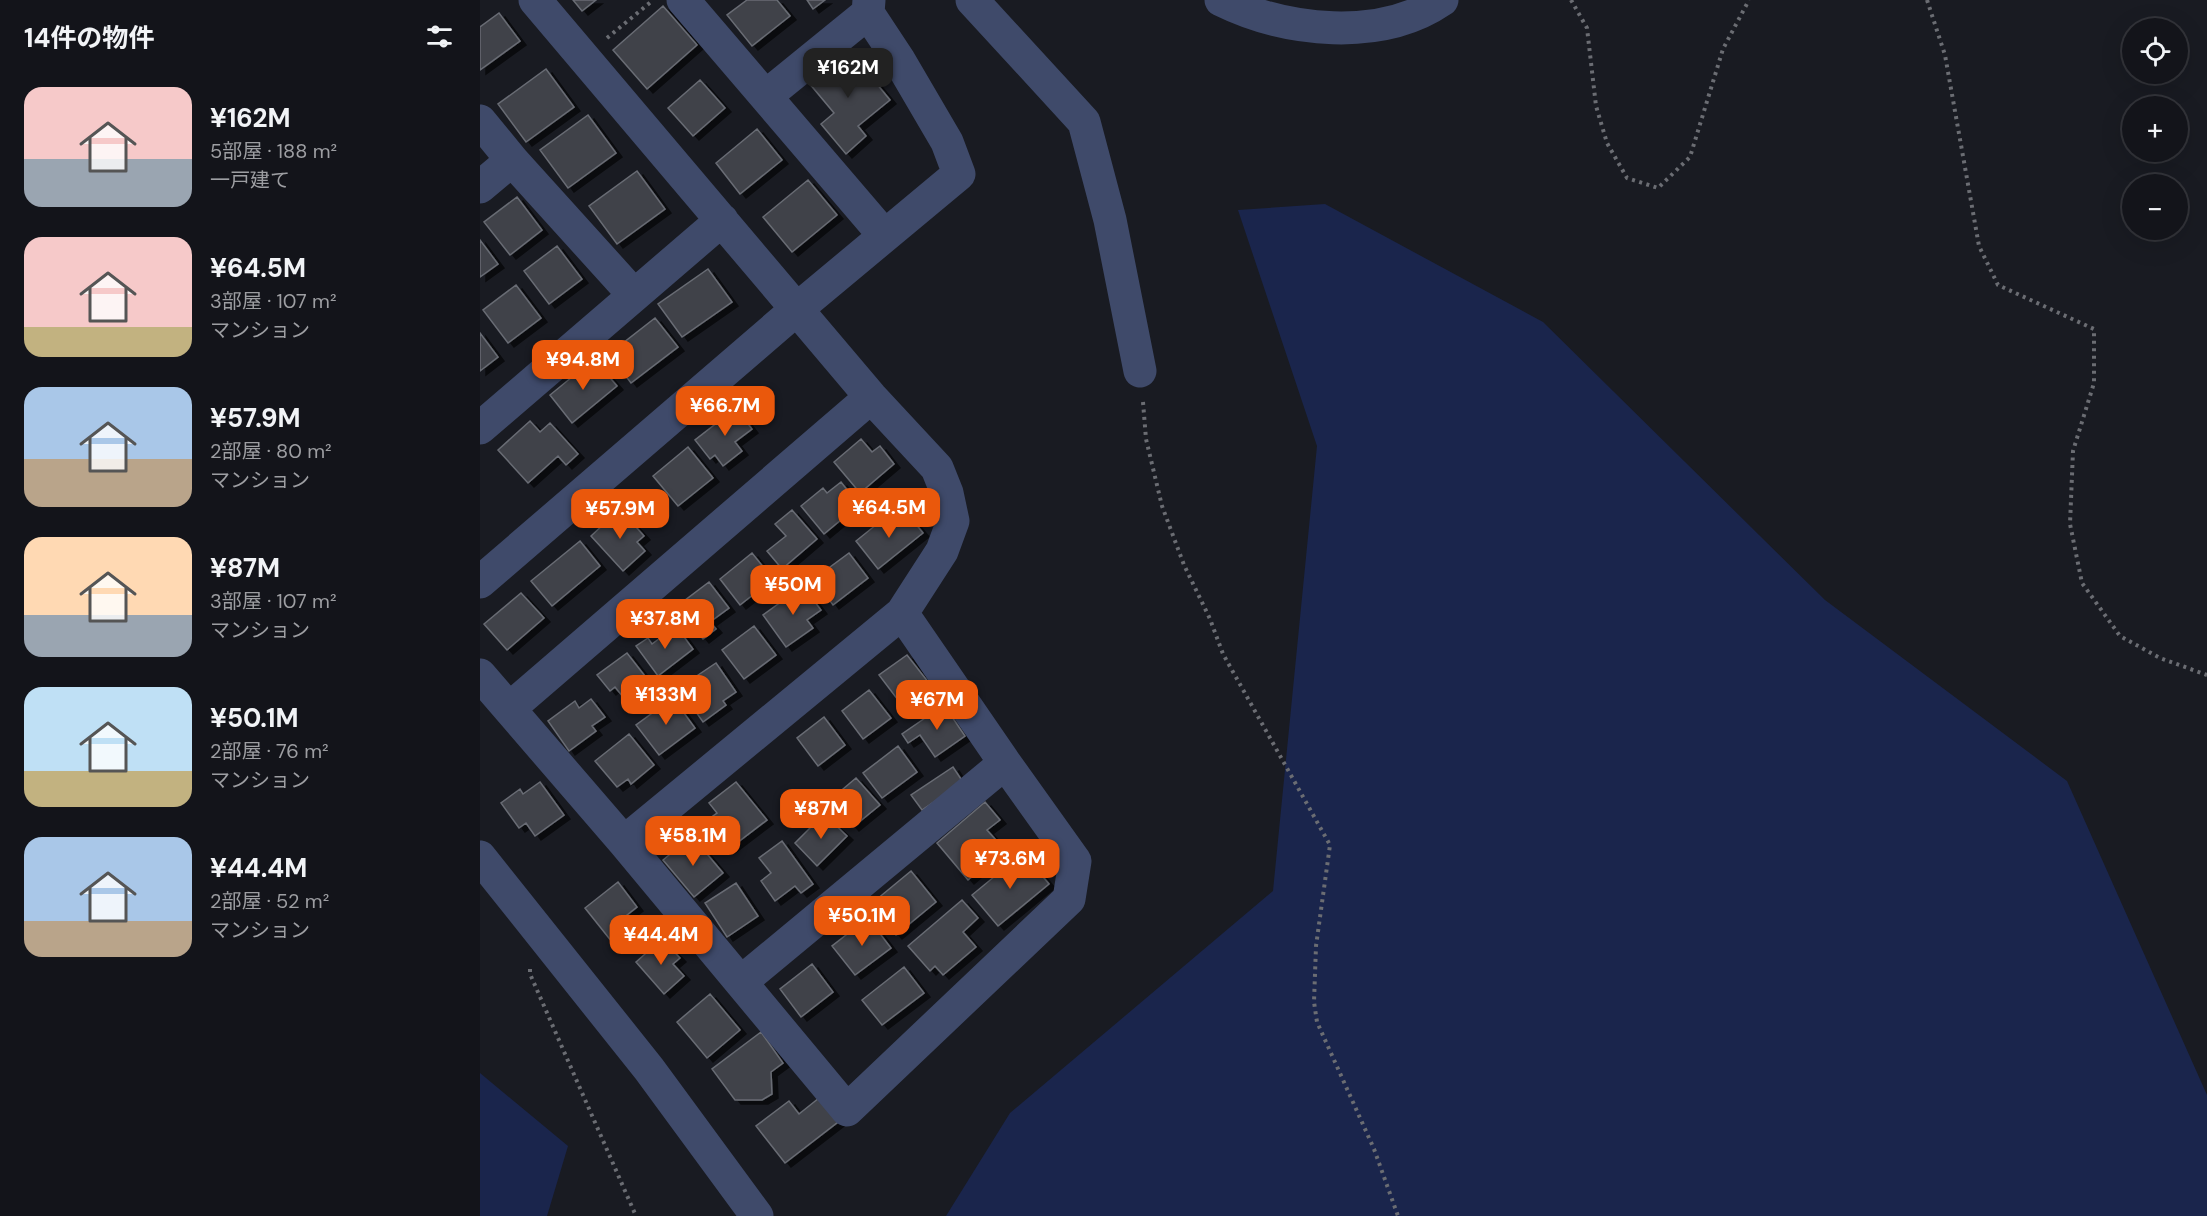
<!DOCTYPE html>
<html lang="ja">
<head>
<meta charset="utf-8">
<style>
  body { margin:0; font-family:"DM Sans","Noto Sans JP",sans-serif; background:#1c1d23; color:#f1f3f6; height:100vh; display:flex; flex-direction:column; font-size:22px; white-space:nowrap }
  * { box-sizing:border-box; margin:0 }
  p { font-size:20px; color:#9d9ea2 }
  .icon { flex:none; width:33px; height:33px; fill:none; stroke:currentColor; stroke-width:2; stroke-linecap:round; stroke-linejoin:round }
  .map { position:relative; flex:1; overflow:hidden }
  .side { display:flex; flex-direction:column; background:#13141a; width:480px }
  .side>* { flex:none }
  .controls { position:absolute; left:1642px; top:18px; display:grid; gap:12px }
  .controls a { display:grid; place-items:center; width:66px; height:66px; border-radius:50%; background:#13141a; box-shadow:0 6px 24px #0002,0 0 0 2px #323339; font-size:30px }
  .price { position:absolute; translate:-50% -51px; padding:0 14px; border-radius:12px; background:#ea580c; color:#fff; font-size:20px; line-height:39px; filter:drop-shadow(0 2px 3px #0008) }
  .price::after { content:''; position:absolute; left:50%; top:36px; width:18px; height:14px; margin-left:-9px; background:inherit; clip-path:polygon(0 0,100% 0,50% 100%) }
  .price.selected { background:#222; color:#fff }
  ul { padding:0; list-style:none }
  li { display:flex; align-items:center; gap:18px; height:150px; padding:0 24px }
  li span { display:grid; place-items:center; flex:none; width:168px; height:120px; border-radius:18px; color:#555 }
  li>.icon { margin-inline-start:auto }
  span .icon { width:72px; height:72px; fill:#fffc; stroke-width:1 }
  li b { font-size:26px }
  h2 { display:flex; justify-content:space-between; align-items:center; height:72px; padding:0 24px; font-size:26px }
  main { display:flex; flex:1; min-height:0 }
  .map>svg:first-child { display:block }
  .green { fill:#1a254c }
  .building { fill:#40434a; stroke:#696c74; stroke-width:1.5; filter:url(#shadow) }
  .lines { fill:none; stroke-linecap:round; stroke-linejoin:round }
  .path { stroke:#6b6d73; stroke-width:4; stroke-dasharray:3 4.5; stroke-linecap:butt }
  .minor { stroke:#3f4a6a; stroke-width:33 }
  .tertiary { stroke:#3f4a6a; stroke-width:33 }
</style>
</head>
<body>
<main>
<section class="side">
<h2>14件の物件<svg class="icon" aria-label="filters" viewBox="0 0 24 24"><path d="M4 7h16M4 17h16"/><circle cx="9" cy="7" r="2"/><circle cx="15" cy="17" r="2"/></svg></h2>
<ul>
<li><span style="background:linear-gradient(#f6c9c9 60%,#9aa5b1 0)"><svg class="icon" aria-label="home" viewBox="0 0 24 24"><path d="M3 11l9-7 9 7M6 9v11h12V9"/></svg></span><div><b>¥162M</b><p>5部屋 · 188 m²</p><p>一戸建て</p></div></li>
<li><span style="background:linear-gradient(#f6c9c9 75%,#c2b280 0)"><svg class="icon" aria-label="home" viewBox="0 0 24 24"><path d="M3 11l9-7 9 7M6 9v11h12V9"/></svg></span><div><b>¥64.5M</b><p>3部屋 · 107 m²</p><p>マンション</p></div></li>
<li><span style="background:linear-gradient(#a9c7e8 60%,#b9a48a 0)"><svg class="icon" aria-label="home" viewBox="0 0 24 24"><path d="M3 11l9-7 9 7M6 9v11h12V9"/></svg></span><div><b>¥57.9M</b><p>2部屋 · 80 m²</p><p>マンション</p></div></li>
<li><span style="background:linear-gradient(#ffd9b3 65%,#9aa5b1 0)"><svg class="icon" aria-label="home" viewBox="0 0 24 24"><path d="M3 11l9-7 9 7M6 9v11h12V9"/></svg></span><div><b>¥87M</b><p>3部屋 · 107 m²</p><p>マンション</p></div></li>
<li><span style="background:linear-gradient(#bfe0f5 70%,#c2b280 0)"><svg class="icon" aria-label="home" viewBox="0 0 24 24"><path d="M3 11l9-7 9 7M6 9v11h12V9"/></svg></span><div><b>¥50.1M</b><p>2部屋 · 76 m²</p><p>マンション</p></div></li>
<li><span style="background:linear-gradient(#a9c7e8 70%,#b9a48a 0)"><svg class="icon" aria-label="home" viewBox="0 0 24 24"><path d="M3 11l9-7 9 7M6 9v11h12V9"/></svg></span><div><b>¥44.4M</b><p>2部屋 · 52 m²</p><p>マンション</p></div></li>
</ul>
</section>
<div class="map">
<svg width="1727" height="1216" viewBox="0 0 1727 1216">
  <defs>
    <filter id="shadow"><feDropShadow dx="6" dy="4" stdDeviation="0" flood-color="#0009"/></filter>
  </defs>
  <rect width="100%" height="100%" fill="#191b22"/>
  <path class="green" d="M 845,204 L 1063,322 L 1345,600 L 1587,781 L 1727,1095 L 1727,1216 L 466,1216 L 530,1113 L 793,891 L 837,446 L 758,210 Z
    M 0,1073 L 88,1146 L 67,1216 L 0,1216 Z"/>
  <path class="building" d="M 93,0 L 116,0 L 102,11 Z
    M 267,0 L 297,0 L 310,16 L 272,46 L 247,15 Z
    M 327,0 L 345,0 L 333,9 Z
    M 183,6 L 217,45 L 167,89 L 133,50 Z
    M 19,13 L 40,41 L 0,70 L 0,27 Z
    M 369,50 L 410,100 L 378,126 L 386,136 L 366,154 L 341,124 L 354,113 L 329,83 Z
    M 66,69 L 94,107 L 46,142 L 18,104 Z
    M 220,80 L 245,108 L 213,136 L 188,108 Z
    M 108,115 L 136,153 L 88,188 L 60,150 Z
    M 277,129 L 302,160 L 260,194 L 236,163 Z
    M 157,171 L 185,209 L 137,244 L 109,206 Z
    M 328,180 L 357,215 L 312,252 L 283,217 Z
    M 37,197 L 62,230 L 30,255 L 4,222 Z
    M 0,240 L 18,264 L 0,277 Z
    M 77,246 L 102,279 L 69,304 L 44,271 Z
    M 228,269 L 252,302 L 202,337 L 178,304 Z
    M 36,285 L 61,318 L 28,343 L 3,310 Z
    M 175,318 L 198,347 L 151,383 L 129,354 Z
    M 0,333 L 18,357 L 0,371 Z
    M 114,359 L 137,386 L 92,423 L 70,395 Z
    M 256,408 L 272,429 L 255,442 L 262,451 L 243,466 L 235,455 L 230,459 L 215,440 Z
    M 50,421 L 60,432 L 70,423 L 98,454 L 86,465 L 78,456 L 48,483 L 18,450 Z
    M 381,439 L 392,452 L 400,446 L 414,464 L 380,493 L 354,462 Z
    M 208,447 L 233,478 L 198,506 L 173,476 Z
    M 361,482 L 379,505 L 344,534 L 321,506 L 343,488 L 347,493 Z
    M 140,509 L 164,536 L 157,542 L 165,551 L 143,571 L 111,536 Z
    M 312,510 L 337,539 L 302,569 L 287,551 L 306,536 L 295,524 Z
    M 427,513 L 443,533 L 398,569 L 376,541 L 407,516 L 413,524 Z
    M 100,541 L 120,566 L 72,606 L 51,581 Z
    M 272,553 L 293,579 L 260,605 L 240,579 Z
    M 369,553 L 388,578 L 353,605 L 334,579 Z
    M 229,582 L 249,608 L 230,622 L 236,629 L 223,639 L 205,617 L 212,612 L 204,601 Z
    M 323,586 L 341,610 L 327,620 L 333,628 L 306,647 L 283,615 Z
    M 41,593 L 64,618 L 27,650 L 4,624 Z
    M 196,626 L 213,649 L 178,676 L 156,646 L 168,638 L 172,644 Z
    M 274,626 L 296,655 L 264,679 L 242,650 Z
    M 147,653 L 172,685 L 148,703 L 135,687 L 130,691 L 117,675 Z
    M 427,655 L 449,683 L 421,704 L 399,675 Z
    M 236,663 L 256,692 L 243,701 L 246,705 L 223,722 L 199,688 Z
    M 389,690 L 411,718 L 383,739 L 362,711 Z
    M 193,698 L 215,728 L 179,755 L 156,725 Z
    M 111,699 L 125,717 L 112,726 L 116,731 L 89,751 L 68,721 L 95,701 L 99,708 Z
    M 464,705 L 485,736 L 455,757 L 440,735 L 428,743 L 422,734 Z
    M 344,717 L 365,745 L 338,766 L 317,738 Z
    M 149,734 L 174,765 L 151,784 L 148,779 L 137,787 L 115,761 Z
    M 418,746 L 437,772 L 402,798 L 383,773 Z
    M 473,767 L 483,782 L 442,810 L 431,795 Z
    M 376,778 L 400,805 L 373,827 L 350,800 Z
    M 60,782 L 84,815 L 55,836 L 46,823 L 39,828 L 21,803 L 40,789 L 43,794 Z
    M 256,782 L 287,820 L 249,849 L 226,821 L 237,813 L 229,803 Z
    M 505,802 L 520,820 L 507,830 L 524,849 L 488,880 L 457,843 Z
    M 344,814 L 367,836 L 337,866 L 315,843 Z
    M 212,836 L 243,873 L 214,897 L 183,860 Z
    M 302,841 L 333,884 L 321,893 L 315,886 L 295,901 L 281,881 L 291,873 L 279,858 Z
    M 543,853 L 569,884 L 518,926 L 492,895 Z
    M 431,871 L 456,902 L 416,935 L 391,904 Z
    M 138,882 L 157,907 L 142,919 L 149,928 L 132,942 L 105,908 Z
    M 256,883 L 278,916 L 247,937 L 225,903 Z
    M 482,900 L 498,918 L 483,932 L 496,947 L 463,975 L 455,966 L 450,971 L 428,946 Z
    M 388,918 L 411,948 L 375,975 L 352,946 Z
    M 182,939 L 200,958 L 193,964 L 204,976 L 184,994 L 156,962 Z
    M 332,964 L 353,992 L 321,1017 L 300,989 Z
    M 424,967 L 444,993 L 402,1025 L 382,1000 Z
    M 230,994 L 260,1030 L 227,1058 L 197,1022 Z
    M 281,1032 L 303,1063 L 291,1072 L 292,1094 L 282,1100 L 255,1100 L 232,1069 Z
    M 339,1098 L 358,1122 L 305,1163 L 276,1126 L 309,1101 L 319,1114 Z"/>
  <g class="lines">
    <path class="path" d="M 1091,0 L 1107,28 L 1116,106 L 1127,143 L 1147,178 L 1178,188 L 1210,157 L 1243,49 L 1269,0
      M 1447,0 L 1465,55 L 1499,246 L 1518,285 L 1614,329 L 1614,383 L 1593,451 L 1590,524 L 1602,583 L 1640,636 L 1680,658 L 1727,675
      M 127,38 L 172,1
      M 663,402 L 666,439 L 682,506 L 704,565 L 730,619 L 743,654 L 850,845 L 836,946 L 834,1002 L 837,1022 L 894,1149 L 918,1216
      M 50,969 L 50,974 L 156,1216"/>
    <path class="minor" d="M 55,0 L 391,397 L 457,468 L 467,493 L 473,521 L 462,551 L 422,613 L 144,842
      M 203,0 L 404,235
      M 492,0 L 604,122 L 630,220 L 660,371
      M 286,96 L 388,13
      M 0,121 L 32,160 L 154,295
      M 0,187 L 32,160
      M 0,428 L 242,220
      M 0,582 L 317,309 L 479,174 L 467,142 L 419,60 L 388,13 L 389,0
      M 0,675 L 144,842 L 367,1110 L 589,899 L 595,861 L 525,763 L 422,613
      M 30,708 L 391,397
      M 261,982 L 525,763"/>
    <path class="tertiary" d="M 741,0 C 806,32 901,42 962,0
      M 0,857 L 169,1069 L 277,1216"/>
  </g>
</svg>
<div class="controls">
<a><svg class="icon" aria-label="locate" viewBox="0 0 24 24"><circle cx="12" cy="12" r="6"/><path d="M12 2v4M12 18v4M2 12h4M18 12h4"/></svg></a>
<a>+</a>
<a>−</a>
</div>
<b class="price selected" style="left:368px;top:99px">¥162M</b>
<b class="price" style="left:103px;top:391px">¥94.8M</b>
<b class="price" style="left:245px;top:437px">¥66.7M</b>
<b class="price" style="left:409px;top:539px">¥64.5M</b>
<b class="price" style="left:140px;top:540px">¥57.9M</b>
<b class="price" style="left:313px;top:616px">¥50M</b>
<b class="price" style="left:185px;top:650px">¥37.8M</b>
<b class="price" style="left:186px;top:726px">¥133M</b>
<b class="price" style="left:457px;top:731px">¥67M</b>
<b class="price" style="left:341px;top:840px">¥87M</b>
<b class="price" style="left:213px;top:867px">¥58.1M</b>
<b class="price" style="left:530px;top:890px">¥73.6M</b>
<b class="price" style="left:382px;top:947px">¥50.1M</b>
<b class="price" style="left:181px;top:966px">¥44.4M</b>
</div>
</main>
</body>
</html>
